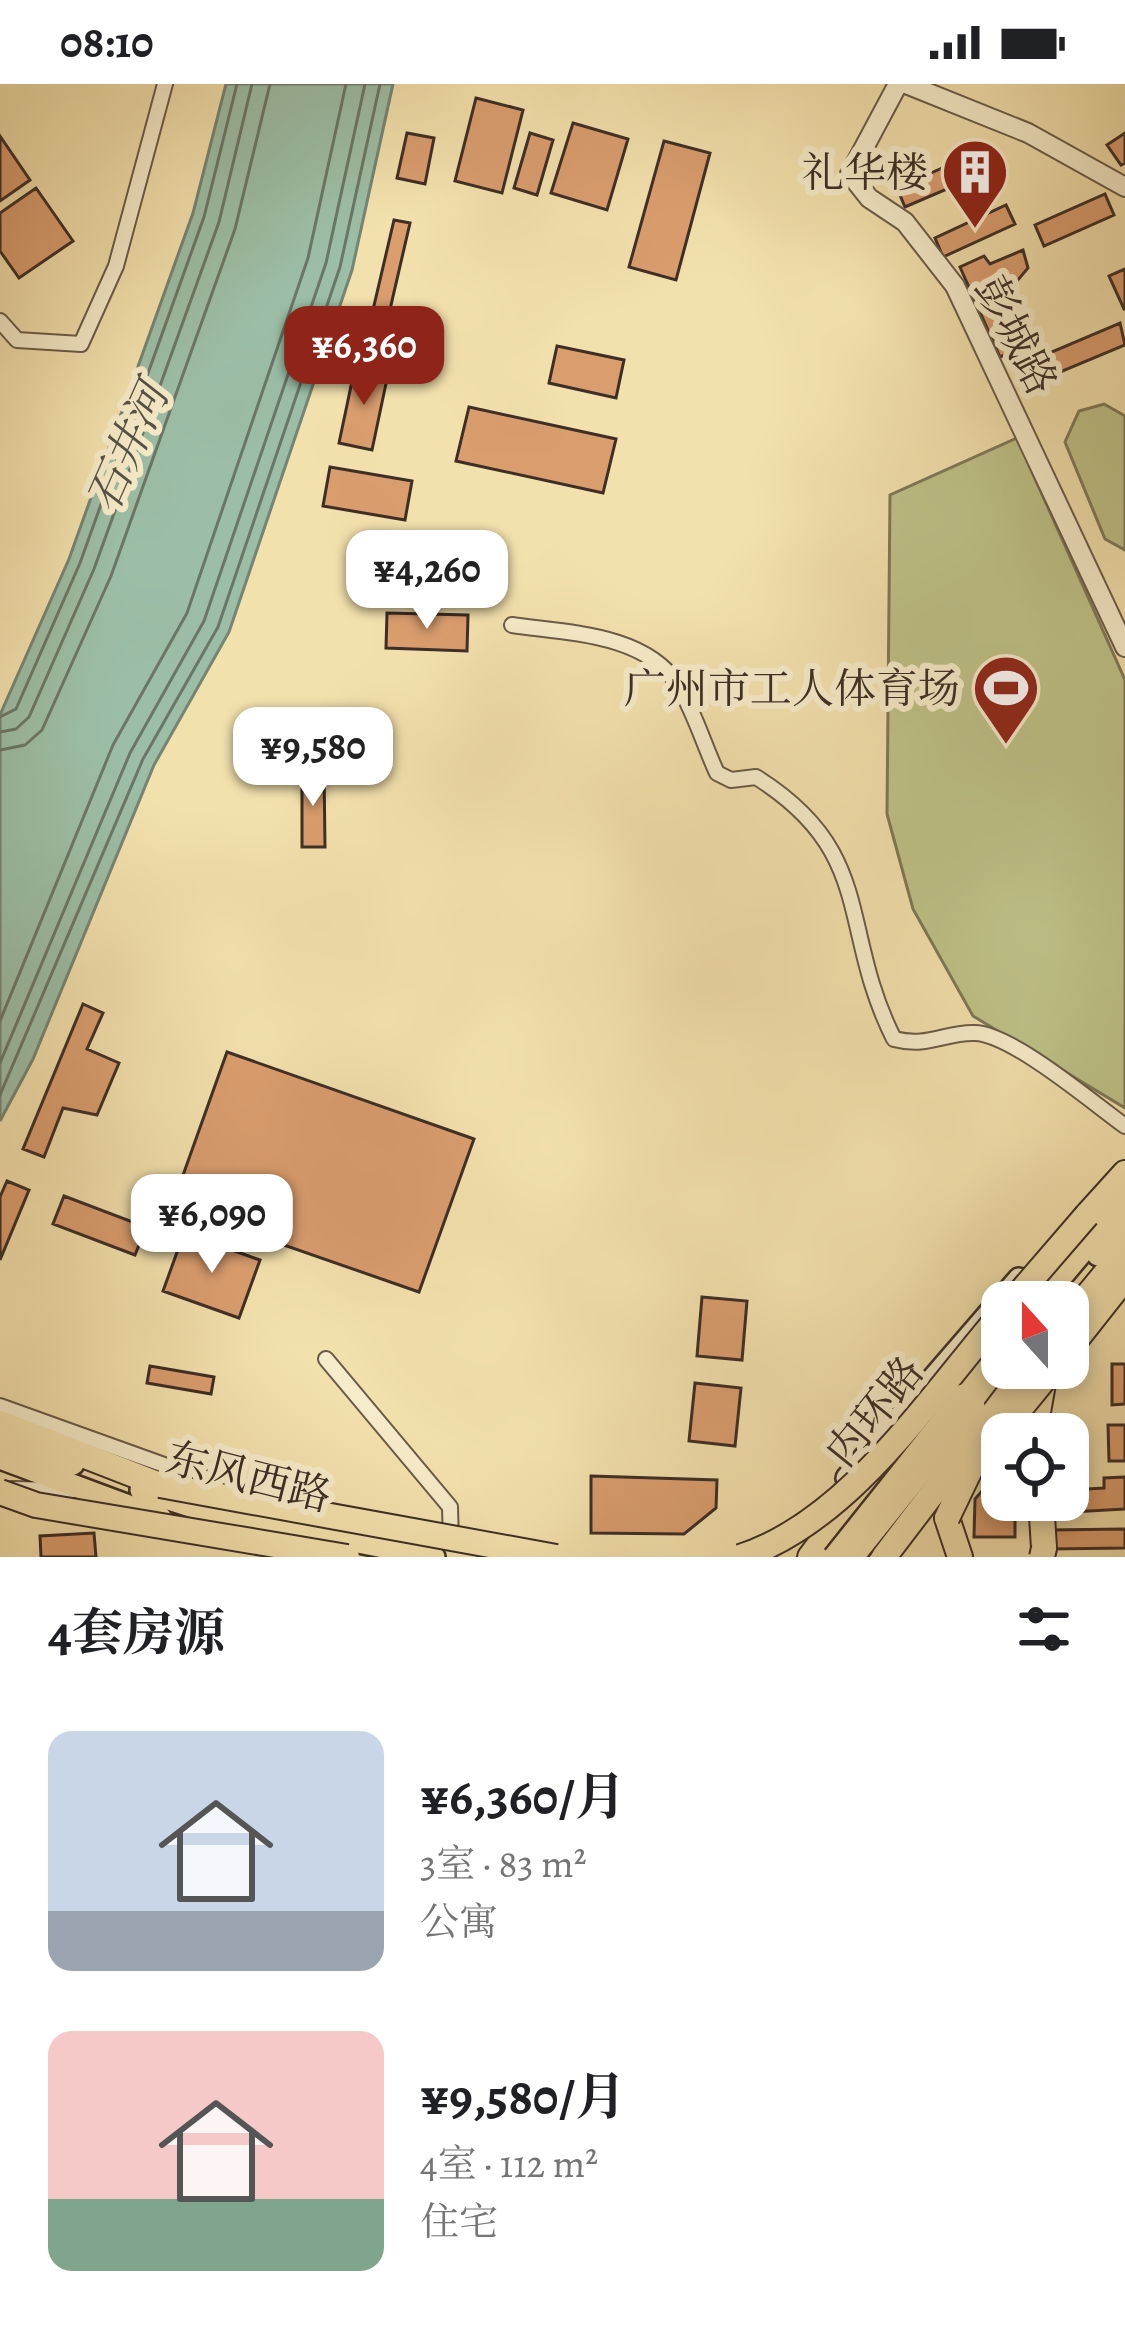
<!DOCTYPE html>
<html lang="zh">
<head>
<meta charset="utf-8">
<style>
  body { margin:0; font-family:Alegreya,"Noto Serif SC",serif; background:#f6f6f6; color:#202124; height:100vh; display:flex; flex-direction:column; font-size:45px; white-space:nowrap }
  * { box-sizing:border-box; margin:0 }
  p { font-size:39px; color:#757577 }
  .icon { flex:none; width:66px; height:66px; fill:none; stroke:currentColor; stroke-width:2; stroke-linecap:round; stroke-linejoin:round }
  .map { position:relative; height:1473px; overflow:hidden }
  .side { display:flex; flex-direction:column; background:#fff; flex:1 }
  .side>* { flex:none }
  .needle { width:78px; rotate:339deg }
  .tools { position:absolute; left:981px; top:1197px; display:grid; gap:24px }
  .tools a { display:grid; place-items:center; width:108px; height:108px; border-radius:24px; background:#fff; box-shadow:0 6px 18px #0003; font-size:60px }
  .price { position:absolute; translate:-50% -102px; padding:0 27px; border-radius:24px; background:#fff; color:#222; font-size:39px; line-height:78px; filter:drop-shadow(0 3px 6px #0008) }
  .price::after { content:''; position:absolute; left:50%; top:72px; width:36px; height:27px; margin-left:-18px; background:inherit; clip-path:polygon(0 0,100% 0,50% 100%) }
  .price.on { background:#8f2418; color:#fff }
  ul { padding:0; list-style:none }
  li { display:flex; align-items:center; gap:36px; height:300px; padding:0 48px }
  li span { display:grid; place-items:center; flex:none; width:336px; height:240px; border-radius:24px; color:#555 }
  li>.icon { margin-inline-start:auto }
  span .icon { width:144px; height:144px; fill:#fffc; stroke-width:1 }
  li b { font-size:51px }
  h2 { display:flex; justify-content:space-between; align-items:center; height:144px; padding:0 48px; font-size:51px }
  .status { display:flex; justify-content:space-between; align-items:center; height:84px; padding:0 60px; background:#fff; direction:ltr }
  .status svg { height:33px; fill:currentColor }
  .map>svg:first-child { display:block }
  .green { fill:#bec288; stroke:#7e7857; stroke-width:3 }
  .water { fill:#9cbea6; stroke:#768473; stroke-width:3 }
  .lines { fill:none; stroke-linecap:round; stroke-linejoin:round }
  .shore { stroke:#6c7666; stroke-width:3 }
  .building { fill:#da9d6e; stroke:#3d2e26; stroke-width:3 }
  .minor-casing { stroke:#6a5b48; stroke-width:18 }
  .tertiary-casing { stroke:#6a5b48; stroke-width:22 }
  .secondary-casing { stroke:#3d2e26; stroke-width:26 }
  .primary-casing { stroke:#3d2e26; stroke-width:26 }
  .trunk-casing { stroke:#3d2e26; stroke-width:28 }
  .minor { stroke:#f7ecca; stroke-width:14 }
  .tertiary { stroke:#f7ecca; stroke-width:18 }
  .secondary { stroke:#f7ecca; stroke-width:21 }
  .primary { stroke:#f3e1ad; stroke-width:21 }
  .trunk { stroke:#f3e1ad; stroke-width:24 }
  .primary-bridge-casing { stroke:#3d2e26; stroke-width:26; stroke-linecap:butt }
  .trunk-bridge-casing { stroke:#3d2e26; stroke-width:28; stroke-linecap:butt }
  .primary-bridge { stroke:#f3e1ad; stroke-width:21 }
  .trunk-bridge { stroke:#f3e1ad; stroke-width:24 }
  .labels { text-anchor:middle; stroke-width:12; stroke-linejoin:round; paint-order:stroke }
  .poi-label { font-size:42px; fill:#3d2e26; stroke:#f7ecca; text-anchor:end }
  .street-label { font-size:42px; fill:#3d2e26; stroke:#f7ecca }
  .water-label { font-size:45px; font-style:italic; fill:#555246; stroke:#f7ecca }
</style>
</head>
<body>
<div class="status"><b>08:10</b><svg viewBox="0 0 49 12"><path d="M0 12V9h3v3zM5 12V6h3v6zM10 12V3h3v9zM15 12V0h3v12zM26 1h20v11H26zM47 4h2v5h-2z"/></svg></div>
<div class="map">
<svg width="1125" height="1473" viewBox="0 0 1125 1473">
  <rect width="100%" height="100%" fill="#f3e1ad"/>
  <filter id="stains"><feTurbulence type="fractalNoise" baseFrequency=".00167" numOctaves="4"/><feColorMatrix values="0 0 0 0 .2 0 0 0 0 .09 0 0 0 0 .02 0 0 0 .5 -.17"/></filter>
  <radialGradient id="worn" r=".72"><stop offset=".6" stop-color="#630" stop-opacity="0"/><stop offset="1" stop-color="#630" stop-opacity=".3"/></radialGradient>
  <path class="green" d="M 1104,320 L 1125,332 L 1125,466 L 1105,455 L 1065,358 L 1079,327 Z
    M 1017,354 L 1125,596 L 1125,1024 L 973,932 L 913,825 L 887,730 L 890,411 Z"/>
  <path class="water" d="M 226,0 L 393,0 L 352,186 L 229,548 L 154,681 L 33,975 L 0,1037 L 0,631 L 69,475 L 193,129 Z"/>
  <g class="lines">
    <path class="shore" d="M 0,633 L 16,625 L 80,479 L 204,133 L 237,0
      M 0,648 L 16,645 L 29,633 L 94,485 L 219,138 L 252,0
      M 0,666 L 25,661 L 42,646 L 111,492 L 235,145 L 270,0
      M 0,937 L 113,661 L 187,529 L 308,174 L 346,0
      M 0,979 L 130,669 L 204,537 L 326,179 L 365,0
      M 0,1011 L 143,675 L 218,543 L 340,183 L 380,0"/>
  </g>
  <path class="building" d="M 476,14 L 523,26 L 502,109 L 455,97 Z
    M 573,39 L 628,55 L 607,126 L 551,109 Z
    M 407,49 L 434,54 L 425,100 L 397,94 Z
    M 530,49 L 553,56 L 537,111 L 514,104 Z
    M 1125,49 L 1125,79 L 1121,81 L 1107,61 Z
    M 0,52 L 30,96 L 0,117 Z
    M 664,57 L 710,69 L 676,196 L 629,183 Z
    M 981,67 L 989,87 L 905,123 L 897,104 Z
    M 36,104 L 73,157 L 19,194 L 0,167 L 0,129 Z
    M 1105,110 L 1114,131 L 1044,162 L 1035,141 Z
    M 1006,121 L 1015,140 L 943,173 L 935,154 Z
    M 394,136 L 410,139 L 385,247 L 369,243 Z
    M 1023,166 L 1028,184 L 1007,209 L 1022,264 L 1000,273 L 960,183 L 984,172 L 990,180 Z
    M 1125,185 L 1125,225 L 1124,225 L 1109,192 Z
    M 1120,239 L 1125,261 L 1029,301 L 1021,281 Z
    M 557,262 L 624,276 L 616,314 L 549,299 Z
    M 355,283 L 388,290 L 372,366 L 339,359 Z
    M 469,323 L 616,355 L 603,409 L 456,377 Z
    M 330,383 L 412,397 L 405,436 L 323,422 Z
    M 387,529 L 468,531 L 467,567 L 386,564 Z
    M 282,626 L 318,638 L 300,688 L 265,676 Z
    M 302,686 L 324,686 L 325,763 L 302,763 Z
    M 83,920 L 103,929 L 87,965 L 119,979 L 97,1031 L 63,1024 L 44,1073 L 23,1065 Z
    M 227,968 L 474,1055 L 419,1208 L 172,1122 Z
    M 7,1097 L 29,1106 L 0,1176 L 0,1113 Z
    M 64,1112 L 146,1143 L 135,1171 L 53,1140 Z
    M 184,1149 L 260,1176 L 239,1234 L 163,1207 Z
    M 702,1213 L 747,1217 L 742,1276 L 697,1272 Z
    M 1112,1280 L 1125,1280 L 1125,1320 L 1112,1321 Z
    M 150,1282 L 214,1293 L 211,1310 L 147,1299 Z
    M 695,1299 L 741,1304 L 735,1362 L 689,1357 Z
    M 1108,1341 L 1125,1341 L 1125,1377 L 1109,1377 Z
    M 1002,1384 L 1002,1416 L 1015,1416 L 1015,1453 L 974,1453 L 975,1415 Z
    M 1086,1387 L 1087,1405 L 1104,1404 L 1104,1394 L 1125,1393 L 1125,1425 L 1054,1429 L 1053,1416 L 1068,1416 L 1068,1388 Z
    M 591,1392 L 717,1396 L 716,1424 L 684,1450 L 591,1449 Z
    M 1125,1445 L 1125,1464 L 1050,1465 L 1049,1446 Z
    M 94,1449 L 96,1473 L 41,1473 L 40,1452 Z"/>
  <g class="lines">
    <g class="minor-casing">
      <path id="minor" d="M 0,237 L 17,256 L 81,260 L 116,182 L 165,0
        M 512,541 C 566,549 645,549 678,601 C 694,627 704,661 717,689 L 731,696 L 756,693 C 877,769 838,844 894,955 C 929,964 944,948 975,949 C 1012,950 1093,1019 1125,1042
        M 326,1275 L 450,1423 L 451,1458
        M 0,1322 L 192,1391 L 294,1414
        M 11,1405 L 73,1406"/>
    </g>
    <g class="tertiary-casing">
      <path id="tertiary" d="M 898,0 L 850,90 L 869,114 L 905,138 L 955,202 L 1125,563
        M 906,0 L 1028,49 L 1125,103"/>
    </g>
    <g class="secondary-casing">
      <path id="secondary" d="M 847,1394 L 1019,1195"/>
    </g>
    <g class="primary-casing">
      <path id="primary" d="M 1098,1171 L 1125,1139
        M 1040,1218 L 1125,1117
        M 963,1311 L 1002,1263
        M 974,1322 L 1005,1284
        M 0,1353 L 73,1380
        M 0,1374 L 161,1434
        M 141,1406 L 212,1429 L 434,1473"/>
    </g>
    <g class="trunk-casing">
      <path id="trunk" d="M 1087,1131 L 1125,1089
        M 1068,1235 L 1125,1166
        M 1068,1266 L 1125,1194
        M 0,1339 L 160,1401
        M 1034,1350 L 1043,1300
        M 1041,1416 L 1044,1464
        M 947,1434 L 960,1473
        M 810,1473 L 867,1398"/>
    </g>
    <use href="#minor" class="minor"/>
    <use href="#tertiary" class="tertiary"/>
    <use href="#secondary" class="secondary"/>
    <use href="#primary" class="primary"/>
    <use href="#trunk" class="trunk"/>
    <g class="primary-bridge-casing">
      <path id="primary-bridge" d="M 834,1473 L 963,1311
        M 853,1473 L 974,1322"/>
    </g>
    <g class="trunk-bridge-casing">
      <path id="trunk-bridge" d="M 1012,1218 L 1087,1131
        M 160,1401 L 556,1473
        M 0,1408 L 36,1421 L 347,1473
        M 947,1434 L 970,1386 L 1046,1293
        M 740,1473 C 848,1439 930,1313 1002,1229
        M 884,1473 L 1028,1284
        M 1042,1473 L 1044,1464"/>
    </g>
    <use href="#primary-bridge" class="primary-bridge"/>
    <use href="#trunk-bridge" class="trunk-bridge"/>
  </g>
  <defs>
    <g id="building-pin" transform="scale(3.45)"><path d="M0 17L-7.5 6A9.5 9.5 0 1 1 7.5 6Z" fill="#8f2418" stroke="#f7ecca"/><path d="M-4-6H4V6H1V3H-1V6H-4ZM-2.5-4.3h1.7v1.8h-1.7ZM.8-4.3h1.7v1.8H.8ZM-2.5-1h1.7V.8h-1.7ZM.8-1h1.7V.8H.8Z" fill="#fff"/></g>
    <g id="stadium-pin" transform="scale(3.45)"><path d="M0 17L-7.5 6A9.5 9.5 0 1 1 7.5 6Z" fill="#8f2418" stroke="#f7ecca"/><path d="M0-5a6.5 5 0 1 0 0 10a6.5 5 0 1 0 0-10ZM-3.5-1.8h7v3.6h-7Z" fill="#fff"/></g>
  </defs>
  <g fill-rule="evenodd">
    <use href="#building-pin" x="975" y="88"/>
    <use href="#stadium-pin" x="1006" y="604"/>
  </g>
  <g class="labels">
    <g class="poi-label">
      <text x="928" y="103">礼华楼</text>
      <text x="960" y="619">广州市工人体育场</text>
    </g>
    <g class="street-label">
      <text transform="translate(1017 251) rotate(63)" y="15">彭城路</text>
      <text transform="translate(874 1327) rotate(-51)" y="15">内环路</text>
      <text transform="translate(249 1392) rotate(14)" y="15">东风西路</text>
    </g>
    <g class="water-label">
      <text transform="translate(127 363) rotate(-66)" y="16">石井河</text>
    </g>
  </g>
  <rect width="100%" height="100%" filter="url(#stains)"/>
  <rect width="100%" height="100%" fill="url(#worn)"/>
</svg>
<div class="tools">
<a><svg class="needle" viewBox="-14 -14 28 28"><path d="M0-13l5 13h-10z" fill="#e53935"/><path d="M0 13l5-13h-10z" fill="#757577"/></svg></a>
<a><svg class="icon" aria-label="locate" viewBox="0 0 24 24"><circle cx="12" cy="12" r="6"/><path d="M12 2v4M12 18v4M2 12h4M18 12h4"/></svg></a>
</div>
<b class="price on" style="left:364px;top:324px">¥6,360</b>
<b class="price" style="left:427px;top:548px">¥4,260</b>
<b class="price" style="left:313px;top:725px">¥9,580</b>
<b class="price" style="left:212px;top:1192px">¥6,090</b>
</div>
<section class="side">
<h2>4套房源<svg class="icon" aria-label="filters" viewBox="0 0 24 24"><path d="M4 7h16M4 17h16"/><circle cx="9" cy="7" r="2"/><circle cx="15" cy="17" r="2"/></svg></h2>
<ul>
<li><span style="background:linear-gradient(#c9d6e8 75%,#9aa5b1 0)"><svg class="icon" aria-label="home" viewBox="0 0 24 24"><path d="M3 11l9-7 9 7M6 9v11h12V9"/></svg></span><div><b>¥6,360/月</b><p>3室 · 83 m²</p><p>公寓</p></div></li>
<li><span style="background:linear-gradient(#f6c9c9 70%,#7fa58c 0)"><svg class="icon" aria-label="home" viewBox="0 0 24 24"><path d="M3 11l9-7 9 7M6 9v11h12V9"/></svg></span><div><b>¥9,580/月</b><p>4室 · 112 m²</p><p>住宅</p></div></li>
</ul>
</section>
</body>
</html>
